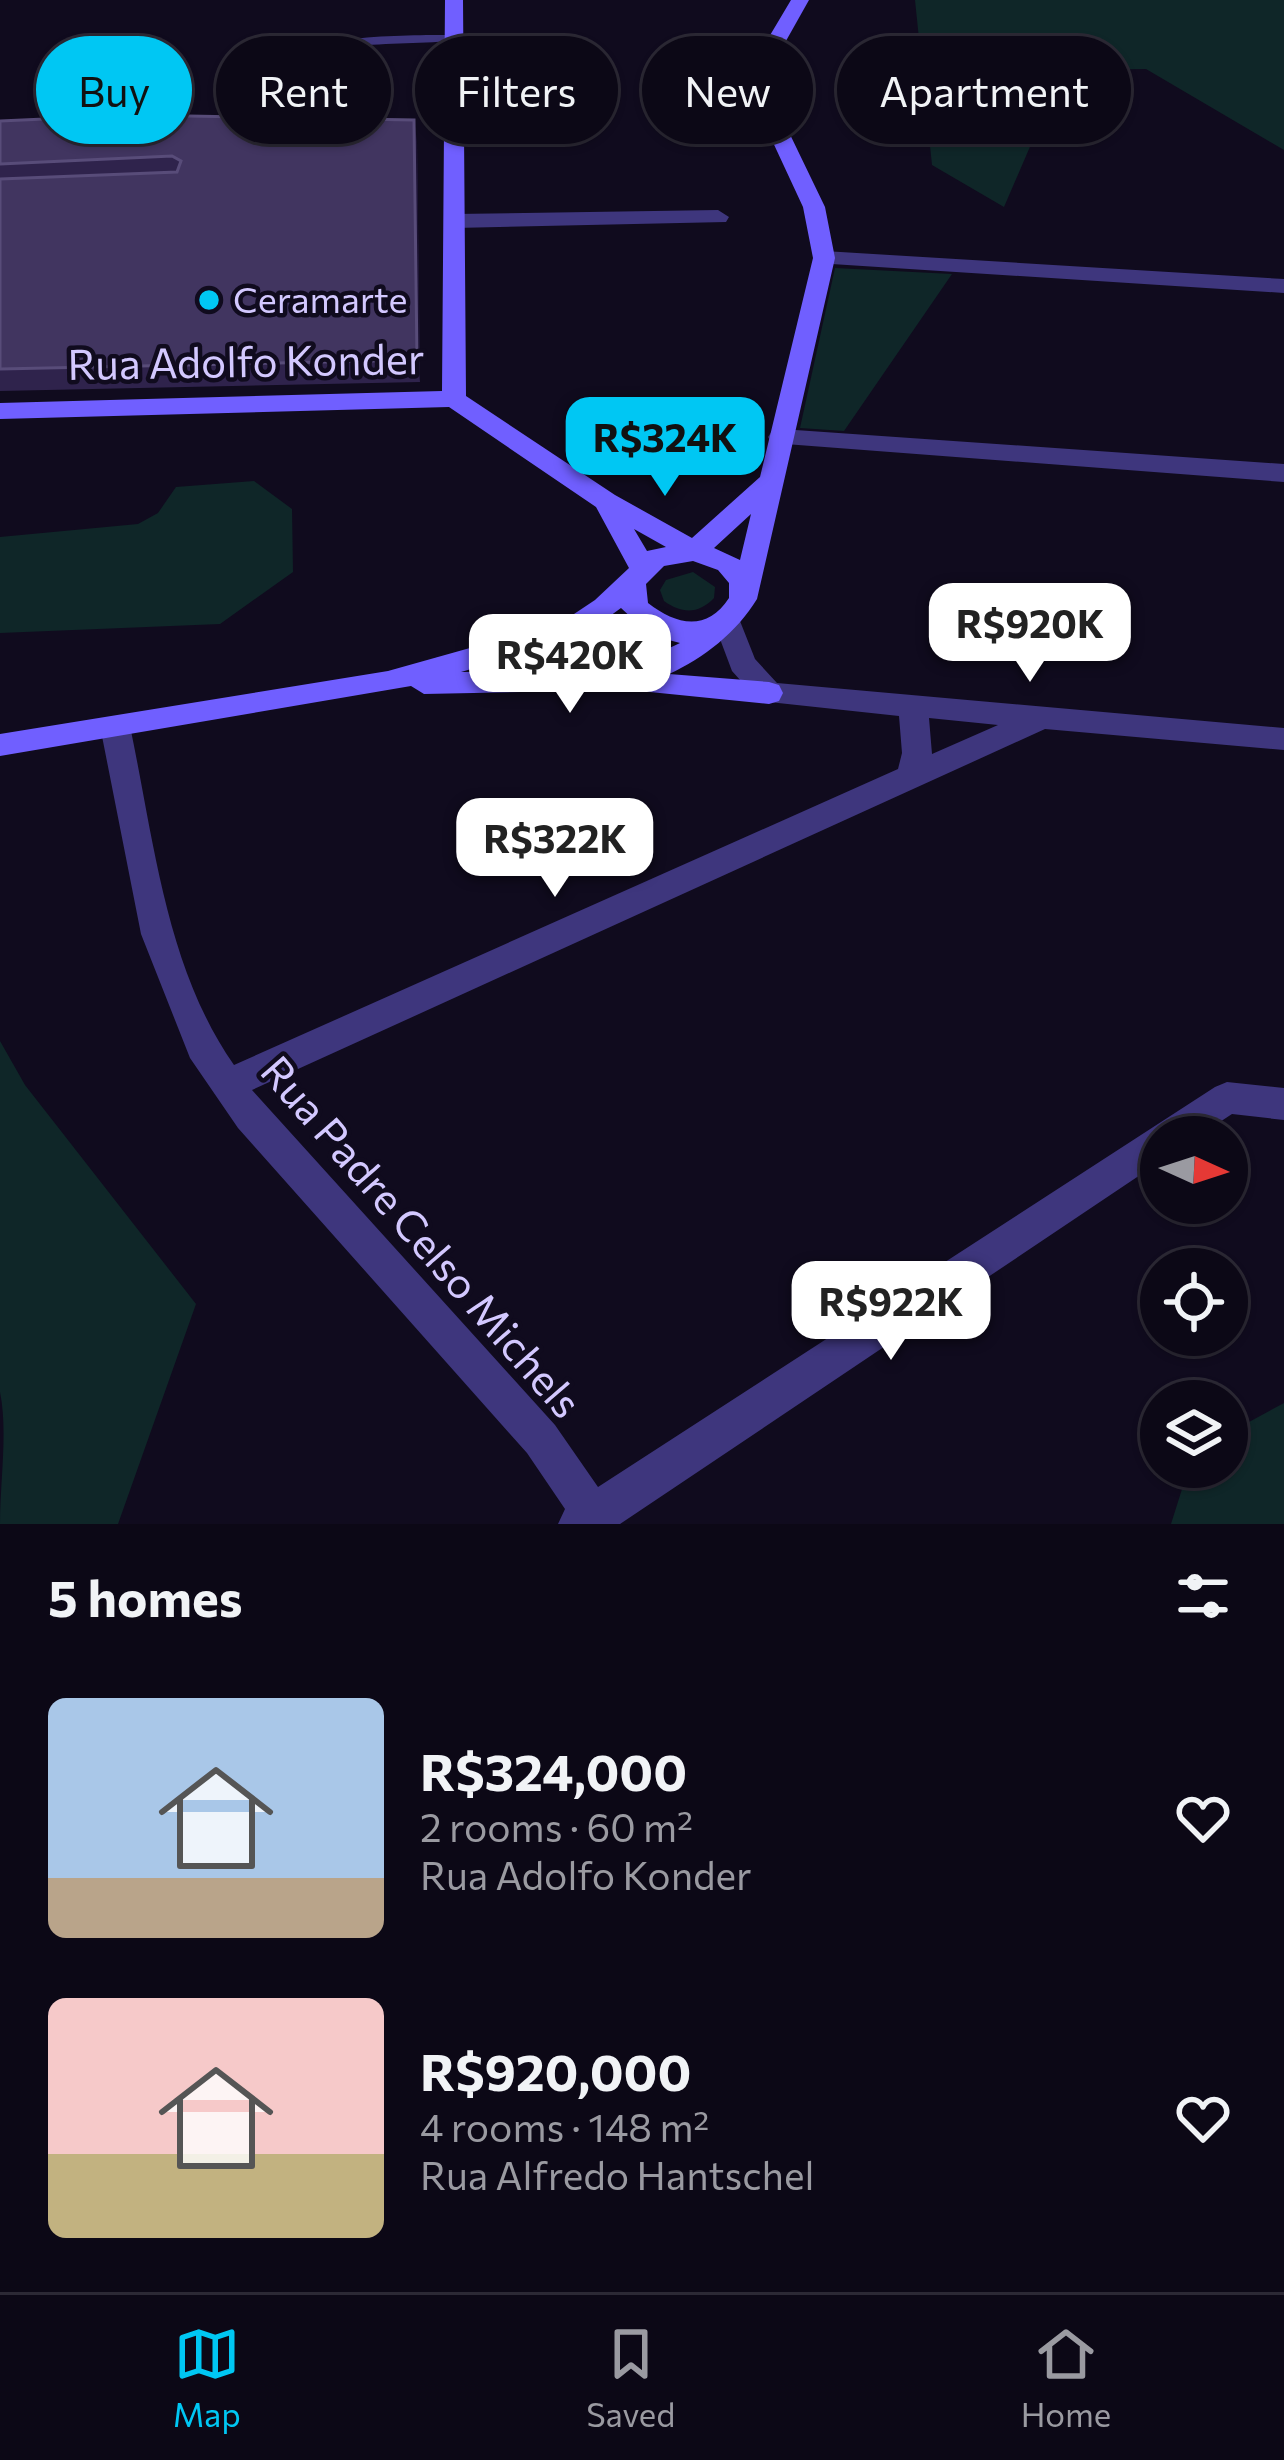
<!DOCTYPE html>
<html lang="en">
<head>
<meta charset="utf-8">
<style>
  body { margin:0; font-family:Commissioner,sans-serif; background:#15111f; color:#f1f3f6; height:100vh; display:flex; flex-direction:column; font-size:45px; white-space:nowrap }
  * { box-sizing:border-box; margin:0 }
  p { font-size:39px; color:#9a9aa1 }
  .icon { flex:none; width:66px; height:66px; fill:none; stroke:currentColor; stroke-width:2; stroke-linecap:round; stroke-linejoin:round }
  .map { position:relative; height:1524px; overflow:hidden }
  .panel { display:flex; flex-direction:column; background:#0c0816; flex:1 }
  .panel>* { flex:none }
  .guide { position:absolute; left:36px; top:36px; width:1212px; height:108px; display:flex; gap:24px }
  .needle { width:78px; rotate:93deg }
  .buttons { position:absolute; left:1140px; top:1116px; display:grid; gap:24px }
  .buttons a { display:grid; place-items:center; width:108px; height:108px; border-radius:50%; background:#0c0816; box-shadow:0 3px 9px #0004,0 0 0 3px #2c2935; font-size:60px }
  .price { position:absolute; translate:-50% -102px; padding:0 27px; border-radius:24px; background:#fff; color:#222; font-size:39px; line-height:78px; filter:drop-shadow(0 3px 6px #0008) }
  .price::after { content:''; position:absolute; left:50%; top:72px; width:36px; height:27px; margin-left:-18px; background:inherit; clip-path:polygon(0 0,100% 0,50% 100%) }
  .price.selected { background:#00c7f3; color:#111 }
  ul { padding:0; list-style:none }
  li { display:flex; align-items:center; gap:36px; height:300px; padding:0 48px }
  li span { display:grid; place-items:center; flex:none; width:336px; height:240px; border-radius:18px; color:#555 }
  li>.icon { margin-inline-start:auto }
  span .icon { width:144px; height:144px; fill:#fffc; stroke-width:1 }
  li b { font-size:51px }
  h2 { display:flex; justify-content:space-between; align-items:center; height:144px; padding:0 48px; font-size:51px }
  .tag { padding:0 42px; border-radius:54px; background:#0c0816; box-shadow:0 3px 9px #0004,0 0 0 3px #2c2935; font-size:42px; line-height:108px }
  .tag.selected { background:#00c7f3; color:#111 }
  .tab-bar { display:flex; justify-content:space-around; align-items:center; height:168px; border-top:3px solid #2c2935; background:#0c0816; font-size:33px; color:#9a9aa1 }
  .tab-bar a { display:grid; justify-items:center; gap:6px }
  .tab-bar .selected { color:#00c7f3 }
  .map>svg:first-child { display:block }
  .green { fill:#0f2628 }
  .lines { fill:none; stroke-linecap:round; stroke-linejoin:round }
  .lane { fill:#3e367d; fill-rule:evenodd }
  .street { fill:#3e367d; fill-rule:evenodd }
  .secondary { fill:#705fff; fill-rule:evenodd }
  .wall { fill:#2f234c }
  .shaded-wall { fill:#1b1232 }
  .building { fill:#413560; stroke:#584c79; stroke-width:3 }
  .poi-dot { fill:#00c7f3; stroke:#100b1e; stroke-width:4.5 }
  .labels { text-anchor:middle; stroke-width:9; stroke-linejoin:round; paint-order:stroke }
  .far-poi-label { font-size:36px; fill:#d3c8ff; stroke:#100b1e; text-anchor:start }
  .street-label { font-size:42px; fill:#d3c8ff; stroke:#100b1e }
</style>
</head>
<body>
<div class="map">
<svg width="1284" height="1524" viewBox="0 0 1284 1524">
  <rect width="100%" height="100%" fill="#100b1e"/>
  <path class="green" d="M 915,0 L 1284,0 L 1284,150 L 1146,69 L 1063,70 L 1004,207 L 932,165 Z
    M 835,268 L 952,274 L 844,431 L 800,428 Z
    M 254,481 L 292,509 L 293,572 L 220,624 L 0,633 L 0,537 L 138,524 L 158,513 L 176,487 Z
    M 693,572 L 715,587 L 714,598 C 699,614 682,614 664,601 L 660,590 L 666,580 Z
    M 617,620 L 658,652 L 589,665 L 475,666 L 571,641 Z
    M 0,1041 L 25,1085 L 196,1304 L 118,1524 L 0,1524 C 0,1481 8,1431 0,1392 Z
    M 1284,1403 L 1284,1524 L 1171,1524 L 1189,1467 L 1227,1467 L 1227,1434 Z"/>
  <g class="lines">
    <path class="lane" d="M 454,35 L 458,36 L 458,40 C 383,49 285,32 233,100 L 223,97 C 228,90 234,80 241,75 C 287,35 396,35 454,35 Z"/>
    <path class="street" d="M 718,210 L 729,217 L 726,222 L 455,228 L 444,221 L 455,214 Z
      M 824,251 L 1284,279 L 1284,293 L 816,263 L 813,258 Z
      M 781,429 L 1284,464 L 1284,482 L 772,443 L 768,437 L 772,431 Z
      M 728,613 L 738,616 L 755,659 L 777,683 L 1284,728 L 1284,750 L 1045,729 L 252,1090 L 555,1425 L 598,1487 L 1215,1087 L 1227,1082 L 1284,1088 L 1284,1120 L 1232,1114 L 1197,1137 L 1161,1137 L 1161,1161 L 620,1524 L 558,1524 L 565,1509 L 527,1453 L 238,1128 L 190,1058 L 141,934 L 100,726 L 105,718 L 125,718 L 130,726 C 154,840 166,968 234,1065 L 898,769 L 902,753 L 899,716 L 759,701 L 732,671 L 714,623 ZM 929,718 L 998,725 L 932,754 Z"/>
    <path class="secondary" d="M 445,0 L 463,0 L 466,396 L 615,495 L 692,538 L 760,477 L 813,258 L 803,207 L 750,93 L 753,64 L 791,0 L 809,0 L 773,64 L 770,93 L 825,207 L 835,258 L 757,599 C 737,632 704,658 669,674 L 769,682 L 779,685 L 783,693 L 779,701 L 769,704 L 630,690 L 424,694 L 411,686 L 0,756 L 0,734 L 388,671 L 562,622 L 595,600 L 629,568 L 596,507 L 449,407 L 0,419 L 0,403 L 442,391 ZM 751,514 L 740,560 L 714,548 ZM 634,529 L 666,547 L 647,551 ZM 693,561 L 718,570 L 729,583 L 729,598 C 707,632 676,625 648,603 L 646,584 L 664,566 ZM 621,608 L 650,635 L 680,643 L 623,670 L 461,672 L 581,637 Z"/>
  </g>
  <path class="wall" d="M 0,121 L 417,141 L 420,382 L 0,391 Z"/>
  <path class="shaded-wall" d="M 414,120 L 417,141 L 420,382 L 417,360 Z"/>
  <path class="building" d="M 134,115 L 414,120 L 417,360 L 0,369 L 0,179 L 177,172 L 181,161 L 172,156 L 0,164 L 0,121 Z"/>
  <circle class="poi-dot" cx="209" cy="300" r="12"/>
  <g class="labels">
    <g class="far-poi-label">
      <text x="233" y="313">Ceramarte</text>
    </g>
    <g class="street-label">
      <text transform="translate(246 362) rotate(-1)" y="15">Rua Adolfo Konder</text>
      <text transform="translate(421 1237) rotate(49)" y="15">Rua Padre Celso Michels</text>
    </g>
  </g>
</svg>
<div class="buttons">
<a><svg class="needle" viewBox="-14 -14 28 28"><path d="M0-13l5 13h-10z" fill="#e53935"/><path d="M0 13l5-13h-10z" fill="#9a9aa1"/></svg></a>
<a><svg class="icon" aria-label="locate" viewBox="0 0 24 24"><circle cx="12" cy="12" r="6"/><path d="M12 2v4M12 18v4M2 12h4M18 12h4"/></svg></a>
<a><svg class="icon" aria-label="layers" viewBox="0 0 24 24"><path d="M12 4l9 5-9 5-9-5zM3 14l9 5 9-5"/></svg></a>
</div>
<b class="price selected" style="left:665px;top:499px">R$324K</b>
<b class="price" style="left:1030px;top:685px">R$920K</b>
<b class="price" style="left:570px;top:716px">R$420K</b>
<b class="price" style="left:555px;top:900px">R$322K</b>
<b class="price" style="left:891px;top:1363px">R$922K</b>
<div class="guide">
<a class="tag selected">Buy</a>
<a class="tag">Rent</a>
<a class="tag">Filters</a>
<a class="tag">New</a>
<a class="tag">Apartment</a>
</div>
</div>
<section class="panel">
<h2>5 homes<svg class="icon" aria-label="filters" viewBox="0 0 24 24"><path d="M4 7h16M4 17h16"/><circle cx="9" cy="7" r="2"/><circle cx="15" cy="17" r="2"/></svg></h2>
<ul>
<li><span style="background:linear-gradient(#a9c7e8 75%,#b9a48a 0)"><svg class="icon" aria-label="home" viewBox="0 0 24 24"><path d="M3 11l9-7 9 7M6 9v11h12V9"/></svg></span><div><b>R$324,000</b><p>2 rooms · 60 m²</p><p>Rua Adolfo Konder</p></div><svg class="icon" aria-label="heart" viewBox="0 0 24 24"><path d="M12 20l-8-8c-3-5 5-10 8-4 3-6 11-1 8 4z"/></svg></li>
<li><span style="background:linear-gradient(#f6c9c9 65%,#c2b280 0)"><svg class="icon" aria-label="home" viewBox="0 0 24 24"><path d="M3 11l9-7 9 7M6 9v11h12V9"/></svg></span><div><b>R$920,000</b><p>4 rooms · 148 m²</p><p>Rua Alfredo Hantschel</p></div><svg class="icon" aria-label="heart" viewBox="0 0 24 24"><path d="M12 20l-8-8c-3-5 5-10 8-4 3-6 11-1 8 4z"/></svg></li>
</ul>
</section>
<nav class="tab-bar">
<a class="selected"><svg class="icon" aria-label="map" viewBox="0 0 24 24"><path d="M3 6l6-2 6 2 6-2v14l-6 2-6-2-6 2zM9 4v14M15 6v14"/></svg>Map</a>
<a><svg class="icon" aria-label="saved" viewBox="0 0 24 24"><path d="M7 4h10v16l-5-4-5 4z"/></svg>Saved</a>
<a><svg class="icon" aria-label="home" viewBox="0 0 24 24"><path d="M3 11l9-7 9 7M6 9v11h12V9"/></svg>Home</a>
</nav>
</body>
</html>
